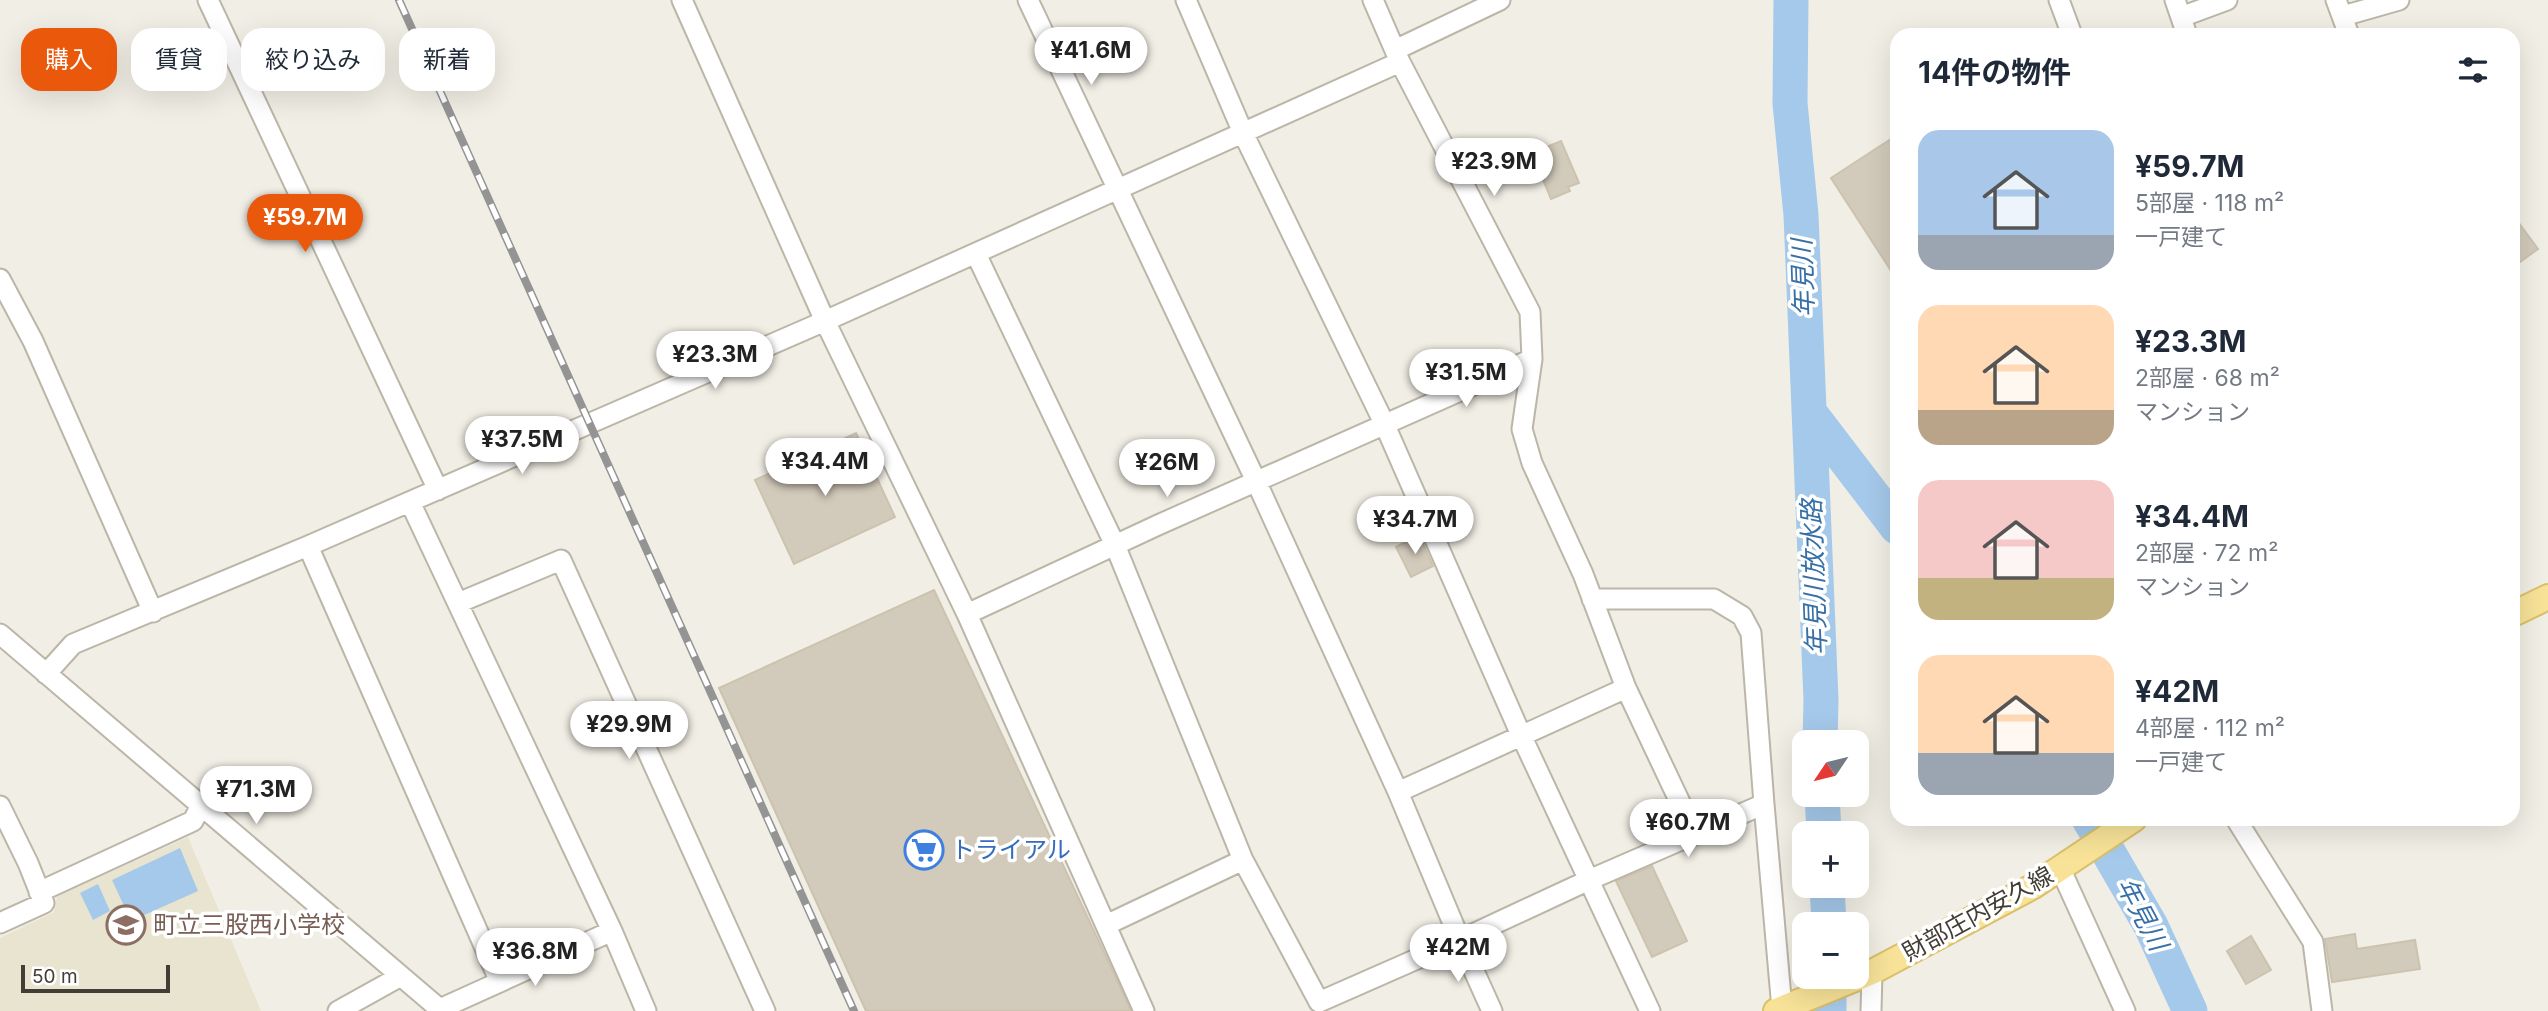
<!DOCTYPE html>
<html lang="ja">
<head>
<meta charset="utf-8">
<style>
  body { margin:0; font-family:Inter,"Noto Sans JP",sans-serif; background:#f2f2f3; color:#1f2937; height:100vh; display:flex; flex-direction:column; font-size:26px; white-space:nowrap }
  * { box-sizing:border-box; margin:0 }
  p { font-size:23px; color:#747a83 }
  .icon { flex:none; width:38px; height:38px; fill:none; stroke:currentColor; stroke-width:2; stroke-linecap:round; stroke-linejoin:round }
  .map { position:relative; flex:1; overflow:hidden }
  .sheet { position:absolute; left:1890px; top:28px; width:630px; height:798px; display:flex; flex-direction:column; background:#fff; border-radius:21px; box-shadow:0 7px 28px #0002 }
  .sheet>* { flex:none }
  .top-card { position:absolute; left:21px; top:28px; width:665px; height:63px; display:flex; gap:14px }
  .needle { width:46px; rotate:235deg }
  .tools { position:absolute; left:1792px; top:730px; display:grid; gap:14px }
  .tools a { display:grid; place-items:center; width:77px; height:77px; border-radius:14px; background:#fff; box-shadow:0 7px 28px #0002; font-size:35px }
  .scale { position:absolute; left:21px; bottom:18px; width:149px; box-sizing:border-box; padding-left:7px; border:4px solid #433e35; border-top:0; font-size:19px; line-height:24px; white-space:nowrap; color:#433e35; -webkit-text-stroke:5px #fff; paint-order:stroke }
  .price { position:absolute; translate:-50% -60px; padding:0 16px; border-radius:24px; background:#fff; color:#222; font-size:23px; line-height:46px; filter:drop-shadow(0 2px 4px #0008) }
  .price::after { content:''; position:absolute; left:50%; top:42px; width:21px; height:16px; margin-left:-10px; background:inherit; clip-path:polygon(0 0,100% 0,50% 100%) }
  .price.active { background:#ea580c; color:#fff }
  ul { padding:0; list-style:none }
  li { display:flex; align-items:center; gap:21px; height:175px; padding:0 28px }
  li span { display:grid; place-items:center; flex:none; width:196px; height:140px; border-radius:21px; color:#555 }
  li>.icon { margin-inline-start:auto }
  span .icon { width:84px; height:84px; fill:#fffc; stroke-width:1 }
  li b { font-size:30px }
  h2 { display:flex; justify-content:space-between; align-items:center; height:84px; padding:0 28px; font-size:30px }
  .pill { padding:0 24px; border-radius:21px; background:#fff; box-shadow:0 7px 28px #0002; font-size:24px; line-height:63px }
  .pill.active { background:#ea580c; color:#fff }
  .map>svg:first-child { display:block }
  .education { fill:#e9e4d0 }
  .water { fill:#a5c9ea }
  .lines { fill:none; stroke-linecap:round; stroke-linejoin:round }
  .river { stroke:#a5c9ea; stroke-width:35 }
  .building { fill:#d2cabb; stroke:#ccc3af; stroke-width:2 }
  .minor-casing { stroke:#bcb6a8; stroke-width:23 }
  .major-casing { stroke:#dac06a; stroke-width:28 }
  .minor { stroke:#fff; stroke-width:19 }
  .major { stroke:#f7e298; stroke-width:24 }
  .rail-casing { stroke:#949494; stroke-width:8 }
  .rail { stroke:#fff; stroke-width:5; stroke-dasharray:16; stroke-linecap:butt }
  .labels { text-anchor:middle; stroke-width:7; stroke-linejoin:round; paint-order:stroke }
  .shop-label { font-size:24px; fill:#366cbe; stroke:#fff; text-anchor:start }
  .street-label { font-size:24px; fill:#433e35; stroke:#fff }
  .education-label { font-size:24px; fill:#785e54; stroke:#fff; text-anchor:start }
  .water-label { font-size:26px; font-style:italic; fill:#3670a7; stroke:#fff }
</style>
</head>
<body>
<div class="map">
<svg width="2548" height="1011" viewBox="0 0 2548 1011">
  <rect width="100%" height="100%" fill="#f1eee5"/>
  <path class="education" d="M 188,837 L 261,1011 L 0,1011 L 0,938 L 54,912 L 57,896 Z"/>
  <path class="water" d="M 180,848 L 198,891 L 131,921 L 112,880 Z
    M 98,884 L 110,911 L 93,920 L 80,893 Z"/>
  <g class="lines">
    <path class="river" d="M 1791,0 L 1790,103 L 1801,215 L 1821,700 L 1820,742
      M 1809,412 L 1897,527
      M 1822,794 L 1824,833
      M 2089,819 L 2151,926 L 2190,1011
      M 1827,886 L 1829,924
      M 1829,976 L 1829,1011"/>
  </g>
  <path class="building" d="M 1897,135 L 1897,280 L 1831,178 Z
    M 1561,141 L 1579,183 L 1568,187 L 1570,191 L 1551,199 L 1532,153 Z
    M 2513,215 L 2538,249 L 2513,267 Z
    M 856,433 L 895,517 L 794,564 L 755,480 Z
    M 1419,535 L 1433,566 L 1411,577 L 1396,547 Z
    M 934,590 L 1117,980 L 1131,1011 L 866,1011 L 719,688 Z
    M 1652,866 L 1687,941 L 1652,957 L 1616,881 Z
    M 2355,934 L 2357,949 L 2415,940 L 2420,969 L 2332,982 L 2325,939 Z
    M 2251,936 L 2271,970 L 2246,984 L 2227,951 Z"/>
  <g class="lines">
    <g class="minor-casing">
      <path id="minor" d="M 208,0 L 438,490
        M 682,0 L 825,321 L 967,614 L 1144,1011
        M 1028,0 L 1256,481 L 1398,792
        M 1186,0 L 1244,135 L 1384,423 L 1521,735 L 1650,1011
        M 2059,0 L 2072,35
        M 2175,0 L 2187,35
        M 2336,0 L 2349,35
        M 2343,16 L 2399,0
        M 2181,17 L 2227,0
        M 1395,50 L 1500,0
        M 976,254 L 1115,545 L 1243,860
        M 0,279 L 33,341 L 153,612
        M 410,502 L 612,931 L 646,1011
        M 308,546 L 500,982
        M 1592,599 L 1714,599 L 1742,616 L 1751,633 L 1764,804
        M 458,603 L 561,560 L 765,1011
        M 967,614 L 1158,525 L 1532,359
        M 0,634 L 442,1011
        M 46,674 L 73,644 L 308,546 L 825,321 L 1400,62
        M 1626,688 L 1695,834
        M 0,806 L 28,863 L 44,903 L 0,923
        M 2236,819 L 2313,942 L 2322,1011
        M 2060,868 L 2125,1011
        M 39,892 L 193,821 L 201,805
        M 1106,925 L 1243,860 L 1319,1002 L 1460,940 L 1398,792 L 1626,688 L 1583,574 L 1532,463 L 1522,429 L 1532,359 L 1530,312 L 1400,62 L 1373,0
        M 440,1009 L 612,931
        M 338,1011 L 401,976
        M 1492,1011 L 1460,940 L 1589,880 L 1764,804 L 1782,1009
        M 1871,1011 L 1872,972"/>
    </g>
    <g class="major-casing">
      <path id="major" d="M 2513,614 L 2548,597
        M 1776,1011 L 1872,972 L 2032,887 L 2134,819"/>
    </g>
    <use href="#minor" class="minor"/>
    <use href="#major" class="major"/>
    <g class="rail-casing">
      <path id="rail" d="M 399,0 L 854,1011"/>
    </g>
    <use href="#rail" class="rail"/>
  </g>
  <defs>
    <g id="supermarket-ring" transform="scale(2.0125)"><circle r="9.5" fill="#fff" stroke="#3f7fe0" stroke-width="1.5"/><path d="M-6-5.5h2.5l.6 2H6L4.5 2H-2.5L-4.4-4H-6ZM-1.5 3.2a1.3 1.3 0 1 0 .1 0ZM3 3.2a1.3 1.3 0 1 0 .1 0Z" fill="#3f7fe0"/></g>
    <g id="school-ring" transform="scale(2.0125)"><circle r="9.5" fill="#fff" stroke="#8d6e63" stroke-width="1.5"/><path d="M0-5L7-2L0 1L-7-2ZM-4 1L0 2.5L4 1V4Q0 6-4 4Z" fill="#8d6e63"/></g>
  </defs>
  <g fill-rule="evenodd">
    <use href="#supermarket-ring" x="924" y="850"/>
    <use href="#school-ring" x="126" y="925"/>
  </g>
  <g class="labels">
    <g class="shop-label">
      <text x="951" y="858">トライアル</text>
    </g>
    <g class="street-label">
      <text transform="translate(1978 914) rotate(-29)" y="8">財部庄内安久線</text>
    </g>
    <g class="education-label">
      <text x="153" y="933">町立三股西小学校</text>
    </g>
    <g class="water-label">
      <text transform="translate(1803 278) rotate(-92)" y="9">年見川</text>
      <text transform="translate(1814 577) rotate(-92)" y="9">年見川放水路</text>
      <text transform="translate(2142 914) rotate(62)" y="9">年見川</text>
    </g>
  </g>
</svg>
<div class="tools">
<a><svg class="needle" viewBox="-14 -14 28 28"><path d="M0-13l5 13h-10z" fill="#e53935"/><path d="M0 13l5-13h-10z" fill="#747a83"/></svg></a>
<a>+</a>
<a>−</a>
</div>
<div class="scale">50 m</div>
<b class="price" style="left:1091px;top:87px">¥41.6M</b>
<b class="price" style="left:1494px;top:198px">¥23.9M</b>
<b class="price active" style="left:305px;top:254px">¥59.7M</b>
<b class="price" style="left:715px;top:391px">¥23.3M</b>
<b class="price" style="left:1466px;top:409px">¥31.5M</b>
<b class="price" style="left:522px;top:476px">¥37.5M</b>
<b class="price" style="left:825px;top:498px">¥34.4M</b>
<b class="price" style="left:1167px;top:499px">¥26M</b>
<b class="price" style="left:1415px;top:556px">¥34.7M</b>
<b class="price" style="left:629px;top:761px">¥29.9M</b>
<b class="price" style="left:256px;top:826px">¥71.3M</b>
<b class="price" style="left:1688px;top:859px">¥60.7M</b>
<b class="price" style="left:1458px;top:984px">¥42M</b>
<b class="price" style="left:535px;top:988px">¥36.8M</b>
<div class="top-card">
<a class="pill active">購入</a>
<a class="pill">賃貸</a>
<a class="pill">絞り込み</a>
<a class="pill">新着</a>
</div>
<section class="sheet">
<h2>14件の物件<svg class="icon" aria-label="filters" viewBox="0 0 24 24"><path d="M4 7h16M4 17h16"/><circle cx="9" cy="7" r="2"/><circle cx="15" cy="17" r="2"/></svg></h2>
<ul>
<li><span style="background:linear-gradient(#a9c7e8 75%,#9aa5b1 0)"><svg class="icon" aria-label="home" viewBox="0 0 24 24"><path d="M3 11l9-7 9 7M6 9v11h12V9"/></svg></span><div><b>¥59.7M</b><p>5部屋 · 118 m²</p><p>一戸建て</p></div></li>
<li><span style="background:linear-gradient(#ffd9b3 75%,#b9a48a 0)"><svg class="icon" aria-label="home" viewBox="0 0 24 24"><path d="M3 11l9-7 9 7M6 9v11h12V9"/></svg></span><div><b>¥23.3M</b><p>2部屋 · 68 m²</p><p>マンション</p></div></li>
<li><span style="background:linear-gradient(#f6c9c9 70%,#c2b280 0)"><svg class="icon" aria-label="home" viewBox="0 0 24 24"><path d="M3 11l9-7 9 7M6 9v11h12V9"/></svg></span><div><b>¥34.4M</b><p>2部屋 · 72 m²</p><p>マンション</p></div></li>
<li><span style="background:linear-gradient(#ffd9b3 70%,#9aa5b1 0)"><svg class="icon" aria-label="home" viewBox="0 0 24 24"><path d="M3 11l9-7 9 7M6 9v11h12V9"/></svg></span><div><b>¥42M</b><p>4部屋 · 112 m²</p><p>一戸建て</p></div></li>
</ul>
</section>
</div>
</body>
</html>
